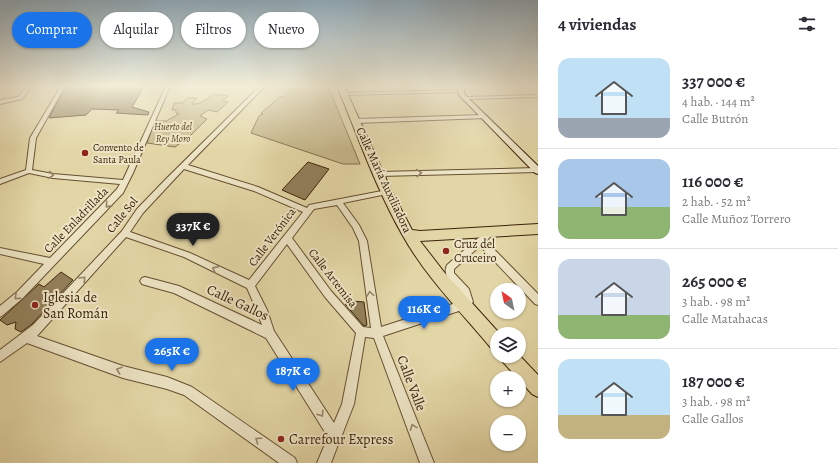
<!DOCTYPE html>
<html lang="es">
<head>
<meta charset="utf-8">
<style>
  body { margin:0; font-family:Alegreya,serif; background:#f2f2f3; color:#2b2b33; height:100vh; display:flex; flex-direction:column; font-size:15px; white-space:nowrap }
  * { box-sizing:border-box; margin:0 }
  p { font-size:13px; color:#7c7c81 }
  .icon { flex:none; width:22px; height:22px; fill:none; stroke:currentColor; stroke-width:2; stroke-linecap:round; stroke-linejoin:round }
  .map { position:relative; flex:1; overflow:hidden }
  .panel { display:flex; flex-direction:column; background:#fff; width:300px }
  .panel>* { flex:none }
  .top-card { position:absolute; left:12px; top:12px; width:380px; height:36px; display:flex; gap:8px }
  .needle { width:26px; rotate:327deg }
  .tools { position:absolute; left:490px; top:283px; display:grid; gap:8px }
  .tools a { display:grid; place-items:center; width:36px; height:36px; border-radius:50%; background:#fff; box-shadow:0 1px 3px #0004; font-size:20px }
  .price { position:absolute; translate:-50% -34px; padding:0 9px; border-radius:14px; background:#1a73e8; color:#fff; font-size:13px; line-height:26px; filter:drop-shadow(0 1px 2px #0008) }
  .price::after { content:''; position:absolute; left:50%; top:24px; width:12px; height:9px; margin-left:-6px; background:inherit; clip-path:polygon(0 0,100% 0,50% 100%) }
  .price.on { background:#222; color:#fff }
  ul { padding:0; list-style:none }
  li { display:flex; align-items:center; gap:12px; height:100px; padding:0 20px }
  li+li { border-top:1px solid #e1e1e2 }
  li span { display:grid; place-items:center; flex:none; width:112px; height:80px; border-radius:12px; color:#555 }
  li>.icon { margin-inline-start:auto }
  span .icon { width:48px; height:48px; fill:#fffc; stroke-width:1 }
  li b { font-size:17px }
  h2 { display:flex; justify-content:space-between; align-items:center; height:48px; padding:0 20px; font-size:17px }
  .tag { padding:0 14px; border-radius:18px; background:#fff; box-shadow:0 1px 3px #0004; font-size:14px; line-height:36px }
  .tag.on { background:#1a73e8; color:#fff }
  main { display:flex; flex:1; min-height:0 }
  .map>svg:first-child { display:block }
  .green { fill:#c6b88b; stroke:#806e4a }
  .building { fill:#92805b; stroke:#3b230a }
  .lines { fill:none; stroke-linecap:round; stroke-linejoin:round }
  .minor-casing { stroke:#655031; stroke-width:2 }
  .secondary-casing { stroke:#3b230a; stroke-width:2 }
  .primary-casing { stroke:#3b230a; stroke-width:2 }
  .minor { fill:#ede4c5; fill-rule:evenodd }
  .secondary { fill:#ede4c5; fill-rule:evenodd }
  .primary { fill:#e3d6a6; fill-rule:evenodd }
  .oneway { stroke:#948468 }
  .poi-dot { fill:#8f2418; stroke:#ede4c5; stroke-width:1.5 }
  .labels { text-anchor:middle; stroke-width:4; stroke-linejoin:round; paint-order:stroke }
  .far-park-label { font-size:10px; font-style:italic; fill:#5e482a; stroke:#ede4c5 }
  .far-poi-label { font-size:10px; fill:#3b230a; stroke:#ede4c5; text-anchor:start }
  .street-label { font-size:12px; fill:#3b230a; stroke:#ede4c5 }
  .poi-label { font-size:12px; fill:#3b230a; stroke:#ede4c5; text-anchor:start }
  .near-poi-label { font-size:14px; fill:#3b230a; stroke:#ede4c5; text-anchor:start }
  .near-street-label { font-size:14px; fill:#3b230a; stroke:#ede4c5 }
</style>
</head>
<body>
<main>
<div class="map">
<svg width="538" height="463" viewBox="0 0 538 463">
  <rect width="100%" height="100%" fill="#e3d6a6"/>
  <filter id="stains"><feTurbulence type="fractalNoise" baseFrequency=".005" numOctaves="4"/><feColorMatrix values="0 0 0 0 .2 0 0 0 0 .09 0 0 0 0 .02 0 0 0 .5 -.17"/></filter>
  <radialGradient id="worn" r=".72"><stop offset=".6" stop-color="#630" stop-opacity="0"/><stop offset="1" stop-color="#630" stop-opacity=".3"/></radialGradient>
  <path class="green" d="M 291,86 L 328,86 L 360,164 L 343,164 L 251,133 L 259,116 L 263,114 L 261,113 L 281,96 L 284,97 Z
    M 213,94 L 228,96 L 223,101 L 228,102 L 217,112 L 208,110 L 200,116 L 207,119 L 190,136 L 175,147 L 147,143 L 155,121 L 166,121 L 179,114 L 176,113 L 176,110 L 172,110 L 174,103 L 183,103 L 186,98 L 197,98 L 192,104 C 200,105 207,99 213,94 Z"/>
  <path class="building" d="M 66,86 L 141,86 L 141,92 L 132,107 L 149,112 L 148,115 L 116,113 L 119,110 L 92,109 L 86,115 L 49,118 Z
    M 308,162 L 329,169 L 305,200 L 282,190 Z
    M 61,272 L 73,280 L 72,281 L 32,324 L 21,332 L 15,329 L 16,322 L 7,325 L 0,320 L 39,284 L 44,287 Z
    M 351,301 L 364,302 L 367,325 L 364,326 L 345,304 Z"/>
  <g class="lines">
    <g class="minor-casing">
      <path id="minor" d="M 27,86 L 32,86 L 22,99 L 0,104 L 0,100 L 18,97 Z
        M 61,86 L 65,86 L 36,138 L 32,170 L 53,174 L 123,180 L 166,86 L 170,86 L 133,173 L 123,193 L 23,298 L 3,315 L 0,317 L 0,306 L 17,292 L 44,264 L 0,254 L 0,248 L 50,258 L 117,189 L 120,184 L 53,178 L 29,173 L 0,184 L 0,179 L 26,170 L 30,138 Z
        M 260,86 L 265,86 L 188,165 L 258,187 L 307,208 L 309,205 L 387,190 L 390,190 L 391,192 L 387,194 L 343,203 L 359,225 L 367,241 L 381,327 L 462,301 L 463,301 C 462,298 463,296 462,294 C 457,283 441,279 447,265 L 477,239 L 491,229 L 494,230 L 495,232 L 486,241 L 538,294 L 538,305 L 535,304 L 480,246 L 454,269 L 454,273 L 469,289 L 473,302 L 468,308 L 383,336 L 434,463 L 420,463 L 374,338 L 365,337 L 354,404 L 342,435 L 342,437 L 339,442 L 331,463 L 317,463 L 328,437 L 266,338 L 174,293 L 145,285 L 142,284 L 140,281 L 142,278 L 145,277 L 179,286 L 262,325 L 257,311 L 247,288 L 184,257 L 126,237 L 37,336 L 123,366 L 167,377 L 192,387 L 295,458 L 297,463 L 279,463 L 184,395 L 167,389 L 123,378 L 27,343 L 0,362 L 0,350 L 33,325 L 122,231 L 137,209 L 165,180 ZM 184,169 L 254,191 L 303,212 L 249,280 L 190,253 L 130,232 L 143,213 ZM 337,205 L 353,228 L 359,241 L 371,328 L 363,327 L 331,291 L 292,238 L 314,209 ZM 287,244 L 325,297 L 356,333 L 342,404 L 334,423 L 274,331 L 267,310 L 255,286 Z
        M 460,90 L 462,91 L 462,92 L 344,95 L 342,94 L 344,93 Z
        M 538,95 L 538,97 L 465,99 L 463,98 L 465,97 Z
        M 483,115 L 486,117 L 485,118 L 356,123 L 353,121 L 356,119 Z
        M 537,168 L 537,172 L 380,176 L 377,174 L 380,172 Z"/>
    </g>
    <g class="secondary-casing">
      <path id="secondary" d="M 458,86 L 464,86 L 464,94 L 538,166 L 538,174 L 535,173 L 459,95 Z"/>
    </g>
    <g class="primary-casing">
      <path id="primary" d="M 337,86 L 344,86 L 392,192 L 412,230 L 420,231 L 538,224 L 538,234 L 420,241 L 444,272 L 500,334 L 497,334 L 497,350 L 491,348 C 461,312 426,277 403,236 C 376,189 358,136 337,86 Z
        M 519,355 L 538,375 L 538,397 L 532,394 L 503,362 L 501,356 Z"/>
    </g>
    <use href="#minor" class="minor"/>
    <use href="#secondary" class="secondary"/>
    <use href="#primary" class="primary"/>
  </g>
  <defs><path id="oneway-chevron" d="M-2-3.5L2.5 0L-2 3.5" fill="none" stroke-width="1.6" stroke-linecap="round" stroke-linejoin="round"/></defs>
  <g class="oneway">
    <use href="#oneway-chevron" transform="translate(419 173) rotate(-2)"/>
    <use href="#oneway-chevron" transform="translate(51 175) rotate(9)"/>
    <use href="#oneway-chevron" transform="translate(108 205) rotate(132)"/>
    <use href="#oneway-chevron" transform="translate(215 269) rotate(-154)"/>
    <use href="#oneway-chevron" transform="translate(83 279) rotate(-47)"/>
    <use href="#oneway-chevron" transform="translate(370 294) rotate(-98)"/>
    <use href="#oneway-chevron" transform="translate(17 297) rotate(138)"/>
    <use href="#oneway-chevron" transform="translate(119 370) rotate(-161)"/>
    <use href="#oneway-chevron" transform="translate(321 414) rotate(57)"/>
    <use href="#oneway-chevron" transform="translate(413 427) rotate(-111)"/>
    <use href="#oneway-chevron" transform="translate(258 440) rotate(-145)"/>
  </g>
  <linearGradient id="sky" x2="0" y2="1"><stop stop-color="#8fa9b8"/><stop offset="0.57" stop-color="#f2edd7"/><stop offset="1" stop-color="#f2edd7" stop-opacity="0"/></linearGradient>
  <rect width="538" height="151" fill="url(#sky)"/>
  <g class="poi-dot">
    <circle cx="85" cy="153" r="4"/>
    <circle cx="446" cy="251" r="4"/>
    <circle cx="35" cy="305" r="4"/>
    <circle cx="281" cy="439" r="4"/>
  </g>
  <g class="labels">
    <g class="far-park-label">
      <text x="173" y="130">Huerto del<tspan x="173" dy="12">Rey Moro</tspan></text>
    </g>
    <g class="far-poi-label">
      <text x="93" y="151">Convento de<tspan x="93" dy="12">Santa Paula</tspan></text>
    </g>
    <g class="street-label">
      <text transform="translate(384 180) rotate(65)" y="4">Calle María Auxiliadora</text>
      <text transform="translate(122 215) rotate(-51)" y="4">Calle Sol</text>
      <text transform="translate(76 220) rotate(-46)" y="4">Calle Enladrillada</text>
      <text transform="translate(272 237) rotate(-53)" y="4">Calle Verónica</text>
      <text transform="translate(333 278) rotate(52)" y="4">Calle Artemisa</text>
    </g>
    <g class="poi-label">
      <text x="454" y="248">Cruz del<tspan x="454" dy="14">Cruceiro</tspan></text>
    </g>
    <g class="near-poi-label">
      <text x="43" y="302">Iglesia de<tspan x="43" dy="16">San Román</tspan></text>
      <text x="289" y="444">Carrefour Express</text>
    </g>
    <g class="near-street-label">
      <text transform="translate(238 302) rotate(25)" y="5">Calle Gallos</text>
      <text transform="translate(412 383) rotate(69)" y="5">Calle Valle</text>
    </g>
  </g>
  <rect width="100%" height="100%" filter="url(#stains)"/>
  <rect width="100%" height="100%" fill="url(#worn)"/>
</svg>
<div class="tools">
<a><svg class="needle" viewBox="-14 -14 28 28"><path d="M0-13l5 13h-10z" fill="#e53935"/><path d="M0 13l5-13h-10z" fill="#7c7c81"/></svg></a>
<a><svg class="icon" aria-label="layers" viewBox="0 0 24 24"><path d="M12 4l9 5-9 5-9-5zM3 14l9 5 9-5"/></svg></a>
<a>+</a>
<a>−</a>
</div>
<b class="price on" style="left:193px;top:247px">337K €</b>
<b class="price" style="left:424px;top:330px">116K €</b>
<b class="price" style="left:172px;top:372px">265K €</b>
<b class="price" style="left:293px;top:392px">187K €</b>
<div class="top-card">
<a class="tag on">Comprar</a>
<a class="tag">Alquilar</a>
<a class="tag">Filtros</a>
<a class="tag">Nuevo</a>
</div>
</div>
<section class="panel">
<h2>4 viviendas<svg class="icon" aria-label="filters" viewBox="0 0 24 24"><path d="M4 7h16M4 17h16"/><circle cx="9" cy="7" r="2"/><circle cx="15" cy="17" r="2"/></svg></h2>
<ul>
<li><span style="background:linear-gradient(#bfe0f5 75%,#9aa5b1 0)"><svg class="icon" aria-label="home" viewBox="0 0 24 24"><path d="M3 11l9-7 9 7M6 9v11h12V9"/></svg></span><div><b>337 000 €</b><p>4 hab. · 144 m²</p><p>Calle Butrón</p></div></li>
<li><span style="background:linear-gradient(#a9c7e8 60%,#8fb573 0)"><svg class="icon" aria-label="home" viewBox="0 0 24 24"><path d="M3 11l9-7 9 7M6 9v11h12V9"/></svg></span><div><b>116 000 €</b><p>2 hab. · 52 m²</p><p>Calle Muñoz Torrero</p></div></li>
<li><span style="background:linear-gradient(#c9d6e8 70%,#8fb573 0)"><svg class="icon" aria-label="home" viewBox="0 0 24 24"><path d="M3 11l9-7 9 7M6 9v11h12V9"/></svg></span><div><b>265 000 €</b><p>3 hab. · 98 m²</p><p>Calle Matahacas</p></div></li>
<li><span style="background:linear-gradient(#bfe0f5 70%,#c2b280 0)"><svg class="icon" aria-label="home" viewBox="0 0 24 24"><path d="M3 11l9-7 9 7M6 9v11h12V9"/></svg></span><div><b>187 000 €</b><p>3 hab. · 98 m²</p><p>Calle Gallos</p></div></li>
</ul>
</section>
</main>
</body>
</html>
